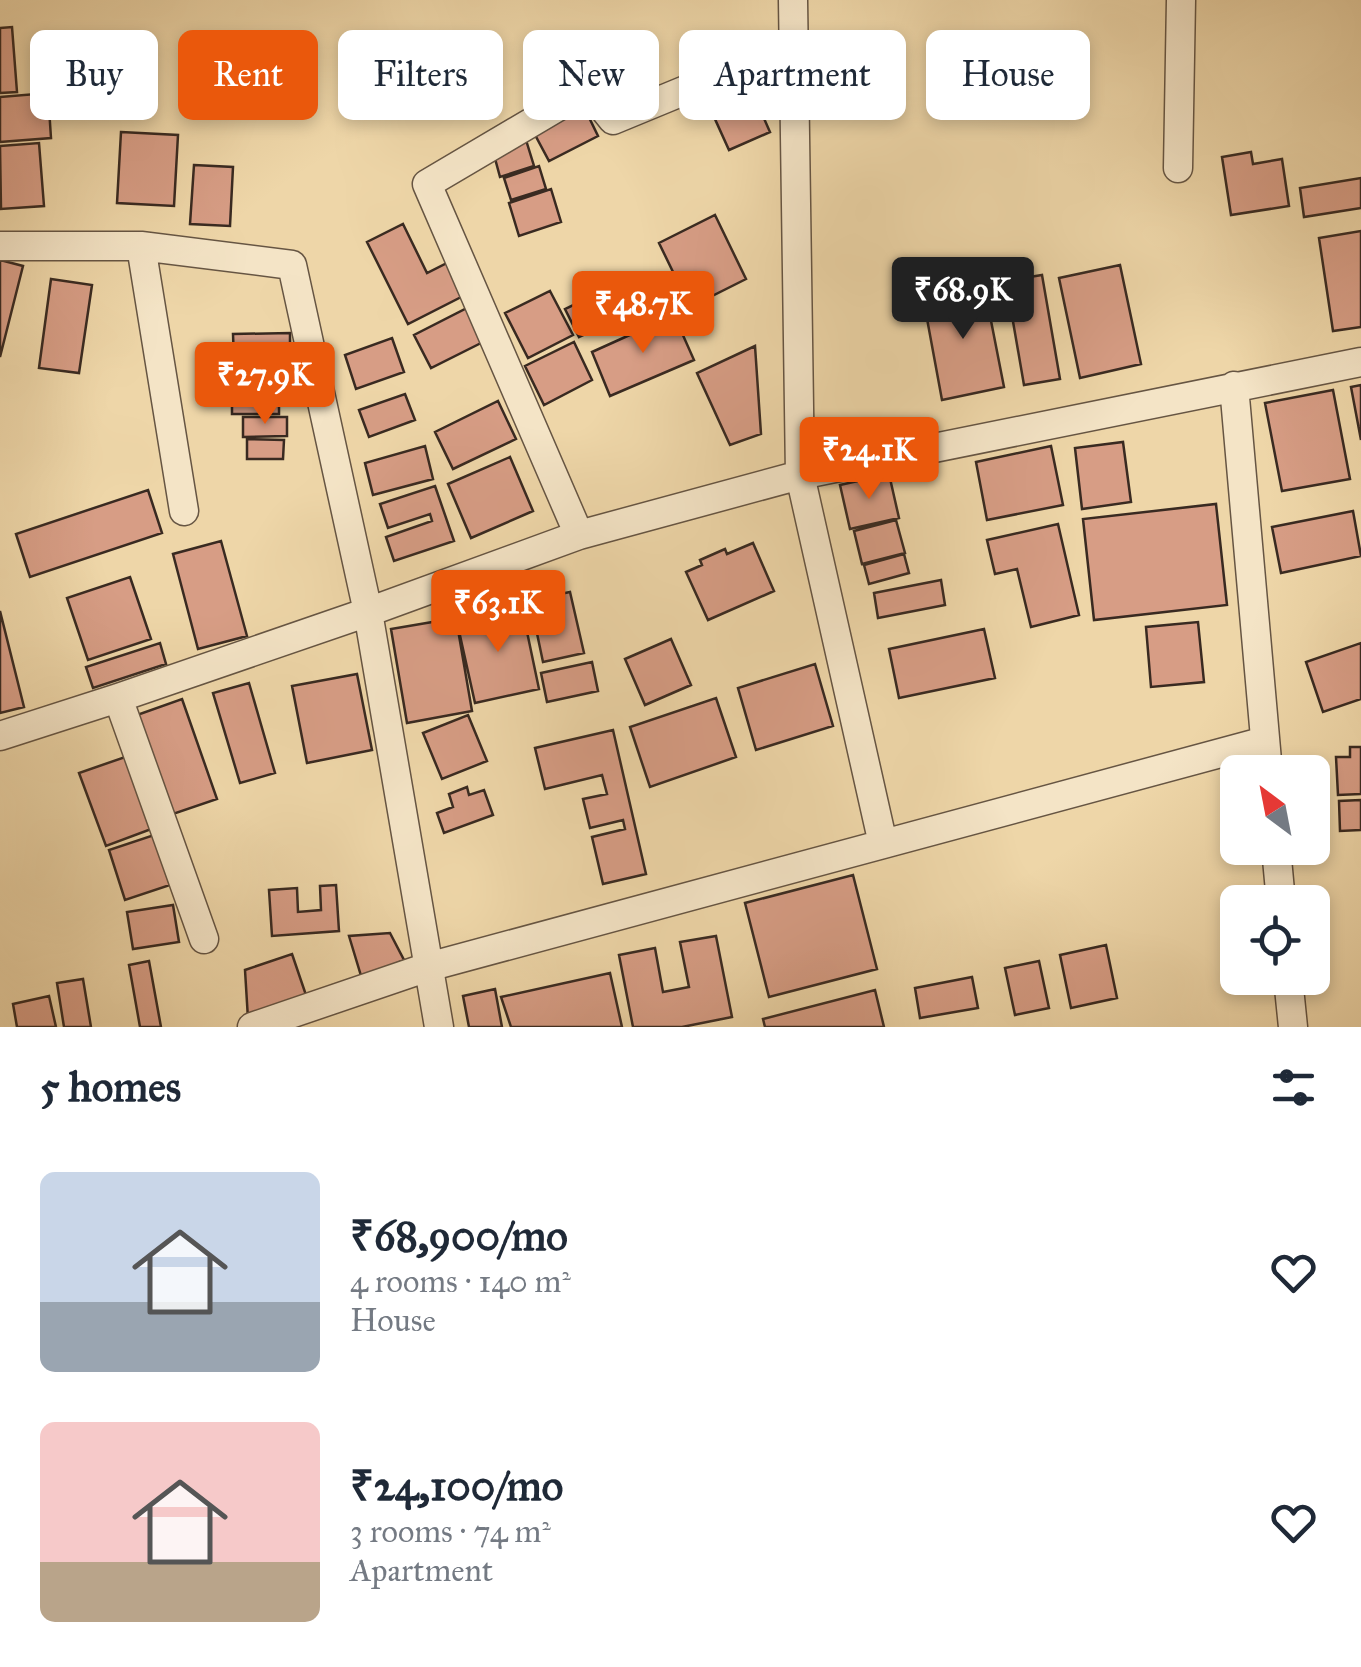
<!DOCTYPE html>
<html lang="en">
<head>
<meta charset="utf-8">
<style>
  body { margin:0; font-family:"IM FELL Great Primer",serif; background:#f2f2f3; color:#1f2937; height:100vh; display:flex; flex-direction:column; font-size:38px; white-space:nowrap }
  * { box-sizing:border-box; margin:0 }
  p { font-size:32px; color:#747a83 }
  .icon { flex:none; width:55px; height:55px; fill:none; stroke:currentColor; stroke-width:2; stroke-linecap:round; stroke-linejoin:round }
  .map { position:relative; height:1027px; overflow:hidden }
  .drawer { display:flex; flex-direction:column; background:#fff; flex:1 }
  .drawer>* { flex:none }
  .hud { position:absolute; left:30px; top:30px; width:1302px; height:90px; display:flex; gap:20px }
  .needle { width:65px; rotate:328deg }
  .controls { position:absolute; left:1220px; top:755px; display:grid; gap:20px }
  .controls a { display:grid; place-items:center; width:110px; height:110px; border-radius:15px; background:#fff; box-shadow:0 5px 15px #0003; font-size:50px }
  .price { position:absolute; translate:-50% -85px; padding:0 22px; border-radius:10px; background:#ea580c; color:#fff; font-size:32px; line-height:65px; filter:drop-shadow(0 2px 5px #0008) }
  .price::after { content:''; position:absolute; left:50%; top:60px; width:30px; height:22px; margin-left:-15px; background:inherit; clip-path:polygon(0 0,100% 0,50% 100%) }
  .price.selected { background:#222; color:#fff }
  ul { padding:0; list-style:none }
  li { display:flex; align-items:center; gap:30px; height:250px; padding:0 40px }
  li span { display:grid; place-items:center; flex:none; width:280px; height:200px; border-radius:15px; color:#555 }
  li>.icon { margin-inline-start:auto }
  span .icon { width:120px; height:120px; fill:#fffc; stroke-width:1 }
  li b { font-size:42px }
  h2 { display:flex; justify-content:space-between; align-items:center; height:120px; padding:0 40px; font-size:42px }
  .chip { padding:0 35px; border-radius:15px; background:#fff; box-shadow:0 5px 15px #0003; font-size:35px; line-height:90px }
  .chip.selected { background:#ea580c; color:#fff }
  .map>svg:first-child { display:block }
  .building { fill:#d79d85; stroke:#392a21; stroke-width:2.5 }
  .lines { fill:none; stroke-linecap:round; stroke-linejoin:round }
  .minor-casing { stroke:#665543; stroke-width:31 }
  .minor { stroke:#f4e4c6; stroke-width:28 }
</style>
</head>
<body>
<div class="map">
<svg width="1361" height="1027" viewBox="0 0 1361 1027">
  <rect width="100%" height="100%" fill="#eed6a8"/>
  <filter id="stains"><feTurbulence type="fractalNoise" baseFrequency=".002" numOctaves="4"/><feColorMatrix values="0 0 0 0 .2 0 0 0 0 .09 0 0 0 0 .02 0 0 0 .5 -.17"/></filter>
  <radialGradient id="worn" r=".72"><stop offset=".6" stop-color="#630" stop-opacity="0"/><stop offset="1" stop-color="#630" stop-opacity=".3"/></radialGradient>
  <path class="building" d="M 12,27 L 17,92 L 0,93 L 0,28 Z
    M 774,42 L 784,63 L 735,86 L 726,64 Z
    M 751,89 L 770,132 L 729,150 L 710,108 Z
    M 48,93 L 51,138 L 0,142 L 0,97 Z
    M 583,105 L 598,136 L 549,161 L 533,131 Z
    M 121,132 L 178,135 L 174,206 L 117,203 Z
    M 526,140 L 534,166 L 500,177 L 493,151 Z
    M 39,143 L 44,206 L 1,209 L 0,146 Z
    M 1251,152 L 1253,164 L 1282,159 L 1289,206 L 1231,215 L 1222,157 Z
    M 194,165 L 233,167 L 230,226 L 190,224 Z
    M 539,166 L 546,189 L 511,200 L 504,178 Z
    M 1361,178 L 1361,208 L 1304,217 L 1300,188 Z
    M 551,189 L 561,222 L 519,236 L 509,203 Z
    M 715,215 L 746,279 L 690,307 L 659,243 Z
    M 403,224 L 427,273 L 453,260 L 469,293 L 408,324 L 367,242 Z
    M 1361,231 L 1361,327 L 1333,331 L 1319,238 Z
    M 0,260 L 23,266 L 0,357 Z
    M 1120,265 L 1141,364 L 1080,378 L 1059,278 Z
    M 1042,275 L 1060,379 L 1024,385 L 1006,281 Z
    M 51,279 L 92,285 L 79,373 L 39,368 Z
    M 627,279 L 641,307 L 579,337 L 565,309 Z
    M 984,285 L 1004,387 L 942,400 L 923,297 Z
    M 550,291 L 573,335 L 528,358 L 505,313 Z
    M 469,307 L 485,341 L 431,368 L 414,335 Z
    M 674,315 L 694,360 L 610,396 L 592,352 Z
    M 290,333 L 290,360 L 234,361 L 233,334 Z
    M 392,338 L 404,372 L 356,389 L 345,355 Z
    M 574,342 L 592,380 L 544,405 L 525,366 Z
    M 755,346 L 761,434 L 730,445 L 697,373 Z
    M 1361,385 L 1361,440 L 1351,387 Z
    M 1333,390 L 1350,479 L 1282,491 L 1265,403 Z
    M 279,394 L 279,414 L 232,414 L 232,395 Z
    M 405,394 L 415,420 L 369,437 L 359,410 Z
    M 498,401 L 516,439 L 453,469 L 435,432 Z
    M 243,417 L 287,417 L 287,436 L 243,437 Z
    M 247,439 L 284,440 L 283,459 L 247,459 Z
    M 1123,442 L 1131,502 L 1082,509 L 1075,448 Z
    M 425,446 L 433,479 L 373,495 L 365,463 Z
    M 1051,446 L 1063,505 L 987,520 L 976,462 Z
    M 510,457 L 533,511 L 471,538 L 448,484 Z
    M 889,474 L 899,518 L 850,529 L 840,485 Z
    M 435,486 L 454,541 L 394,561 L 386,537 L 432,521 L 430,514 L 388,528 L 380,504 Z
    M 148,490 L 162,533 L 30,577 L 16,534 Z
    M 1216,504 L 1227,605 L 1094,620 L 1083,519 Z
    M 1353,511 L 1361,556 L 1281,573 L 1272,527 Z
    M 896,520 L 905,553 L 862,564 L 854,531 Z
    M 1058,524 L 1079,615 L 1031,627 L 1017,569 L 995,574 L 987,540 Z
    M 221,541 L 247,636 L 198,649 L 173,554 Z
    M 753,543 L 774,591 L 708,620 L 686,572 L 702,565 L 700,560 L 725,549 L 727,554 Z
    M 904,554 L 909,573 L 869,584 L 864,565 Z
    M 130,577 L 151,639 L 88,660 L 67,598 Z
    M 941,580 L 945,605 L 878,618 L 874,593 Z
    M 570,592 L 584,653 L 543,662 L 530,600 Z
    M 522,608 L 539,689 L 475,703 L 457,622 Z
    M 0,611 L 24,707 L 0,713 Z
    M 456,618 L 472,711 L 407,723 L 391,629 Z
    M 1198,622 L 1204,682 L 1151,687 L 1146,627 Z
    M 984,629 L 995,678 L 899,698 L 889,649 Z
    M 671,639 L 691,685 L 645,705 L 625,659 Z
    M 160,643 L 166,664 L 93,688 L 86,667 Z
    M 1361,643 L 1361,699 L 1323,712 L 1306,662 Z
    M 592,662 L 598,691 L 547,702 L 541,673 Z
    M 815,664 L 833,726 L 756,750 L 738,688 Z
    M 357,674 L 372,750 L 307,763 L 292,686 Z
    M 249,683 L 275,773 L 240,783 L 213,693 Z
    M 716,698 L 736,757 L 650,787 L 630,727 Z
    M 182,699 L 217,799 L 173,814 L 137,715 Z
    M 468,715 L 487,761 L 442,779 L 423,733 Z
    M 613,730 L 646,874 L 603,884 L 592,837 L 625,829 L 623,820 L 590,828 L 583,799 L 607,794 L 602,775 L 545,789 L 535,748 Z
    M 1350,747 L 1361,747 L 1361,794 L 1338,795 L 1336,757 L 1350,757 Z
    M 128,756 L 154,828 L 106,846 L 79,773 Z
    M 467,787 L 469,795 L 484,790 L 493,815 L 444,833 L 437,813 L 453,807 L 449,794 Z
    M 1361,800 L 1361,830 L 1340,831 L 1339,801 Z
    M 154,835 L 170,885 L 125,900 L 109,850 Z
    M 853,875 L 877,969 L 769,997 L 745,903 Z
    M 336,885 L 339,931 L 272,936 L 269,890 L 297,888 L 298,912 L 321,910 L 320,886 Z
    M 173,905 L 179,942 L 133,949 L 127,912 Z
    M 390,933 L 404,960 L 362,979 L 349,936 Z
    M 716,936 L 732,1017 L 682,1027 L 633,1027 L 619,955 L 655,948 L 663,992 L 689,987 L 680,942 Z
    M 1106,945 L 1117,998 L 1071,1008 L 1060,955 Z
    M 292,954 L 307,998 L 248,1019 L 245,970 Z
    M 149,961 L 161,1027 L 140,1027 L 129,965 Z
    M 1039,961 L 1049,1008 L 1015,1015 L 1005,968 Z
    M 610,973 L 622,1027 L 511,1027 L 501,997 Z
    M 972,977 L 978,1008 L 920,1018 L 915,988 Z
    M 83,979 L 91,1027 L 64,1027 L 57,983 Z
    M 495,989 L 502,1027 L 469,1027 L 463,996 Z
    M 875,990 L 884,1027 L 765,1027 L 763,1019 Z
    M 49,996 L 56,1027 L 17,1027 L 13,1004 Z"/>
  <g class="lines">
    <g class="minor-casing">
      <path id="minor" d="M 793,0 L 800,475 L 883,844
        M 1178,168 L 1181,0
        M 0,246 L 141,246 L 292,265 L 368,612 L 439,1027
        M 141,246 L 184,511
        M 1234,386 L 1268,772
        M 579,535 L 427,184 L 588,89 L 613,120 L 710,80
        M 118,698 L 204,939
        M 0,736 L 118,698 L 368,612 L 579,535 L 800,475 L 1361,362
        M 1276,848 L 1281,902
        M 1288,978 L 1293,1027
        M 252,1027 L 428,967 L 1265,741"/>
    </g>
    <use href="#minor" class="minor"/>
  </g>
  <rect width="100%" height="100%" filter="url(#stains)"/>
  <rect width="100%" height="100%" fill="url(#worn)"/>
</svg>
<div class="controls">
<a><svg class="needle" viewBox="-14 -14 28 28"><path d="M0-13l5 13h-10z" fill="#e53935"/><path d="M0 13l5-13h-10z" fill="#747a83"/></svg></a>
<a><svg class="icon" aria-label="locate" viewBox="0 0 24 24"><circle cx="12" cy="12" r="6"/><path d="M12 2v4M12 18v4M2 12h4M18 12h4"/></svg></a>
</div>
<b class="price selected" style="left:963px;top:342px">₹68.9K</b>
<b class="price" style="left:643px;top:356px">₹48.7K</b>
<b class="price" style="left:265px;top:427px">₹27.9K</b>
<b class="price" style="left:869px;top:502px">₹24.1K</b>
<b class="price" style="left:498px;top:655px">₹63.1K</b>
<div class="hud">
<a class="chip">Buy</a>
<a class="chip selected">Rent</a>
<a class="chip">Filters</a>
<a class="chip">New</a>
<a class="chip">Apartment</a>
<a class="chip">House</a>
</div>
</div>
<section class="drawer">
<h2>5 homes<svg class="icon" aria-label="filters" viewBox="0 0 24 24"><path d="M4 7h16M4 17h16"/><circle cx="9" cy="7" r="2"/><circle cx="15" cy="17" r="2"/></svg></h2>
<ul>
<li><span style="background:linear-gradient(#c9d6e8 65%,#9aa5b1 0)"><svg class="icon" aria-label="home" viewBox="0 0 24 24"><path d="M3 11l9-7 9 7M6 9v11h12V9"/></svg></span><div><b>₹68,900/mo</b><p>4 rooms · 140 m²</p><p>House</p></div><svg class="icon" aria-label="heart" viewBox="0 0 24 24"><path d="M12 20l-8-8c-3-5 5-10 8-4 3-6 11-1 8 4z"/></svg></li>
<li><span style="background:linear-gradient(#f6c9c9 70%,#b9a48a 0)"><svg class="icon" aria-label="home" viewBox="0 0 24 24"><path d="M3 11l9-7 9 7M6 9v11h12V9"/></svg></span><div><b>₹24,100/mo</b><p>3 rooms · 74 m²</p><p>Apartment</p></div><svg class="icon" aria-label="heart" viewBox="0 0 24 24"><path d="M12 20l-8-8c-3-5 5-10 8-4 3-6 11-1 8 4z"/></svg></li>
</ul>
</section>
</body>
</html>
